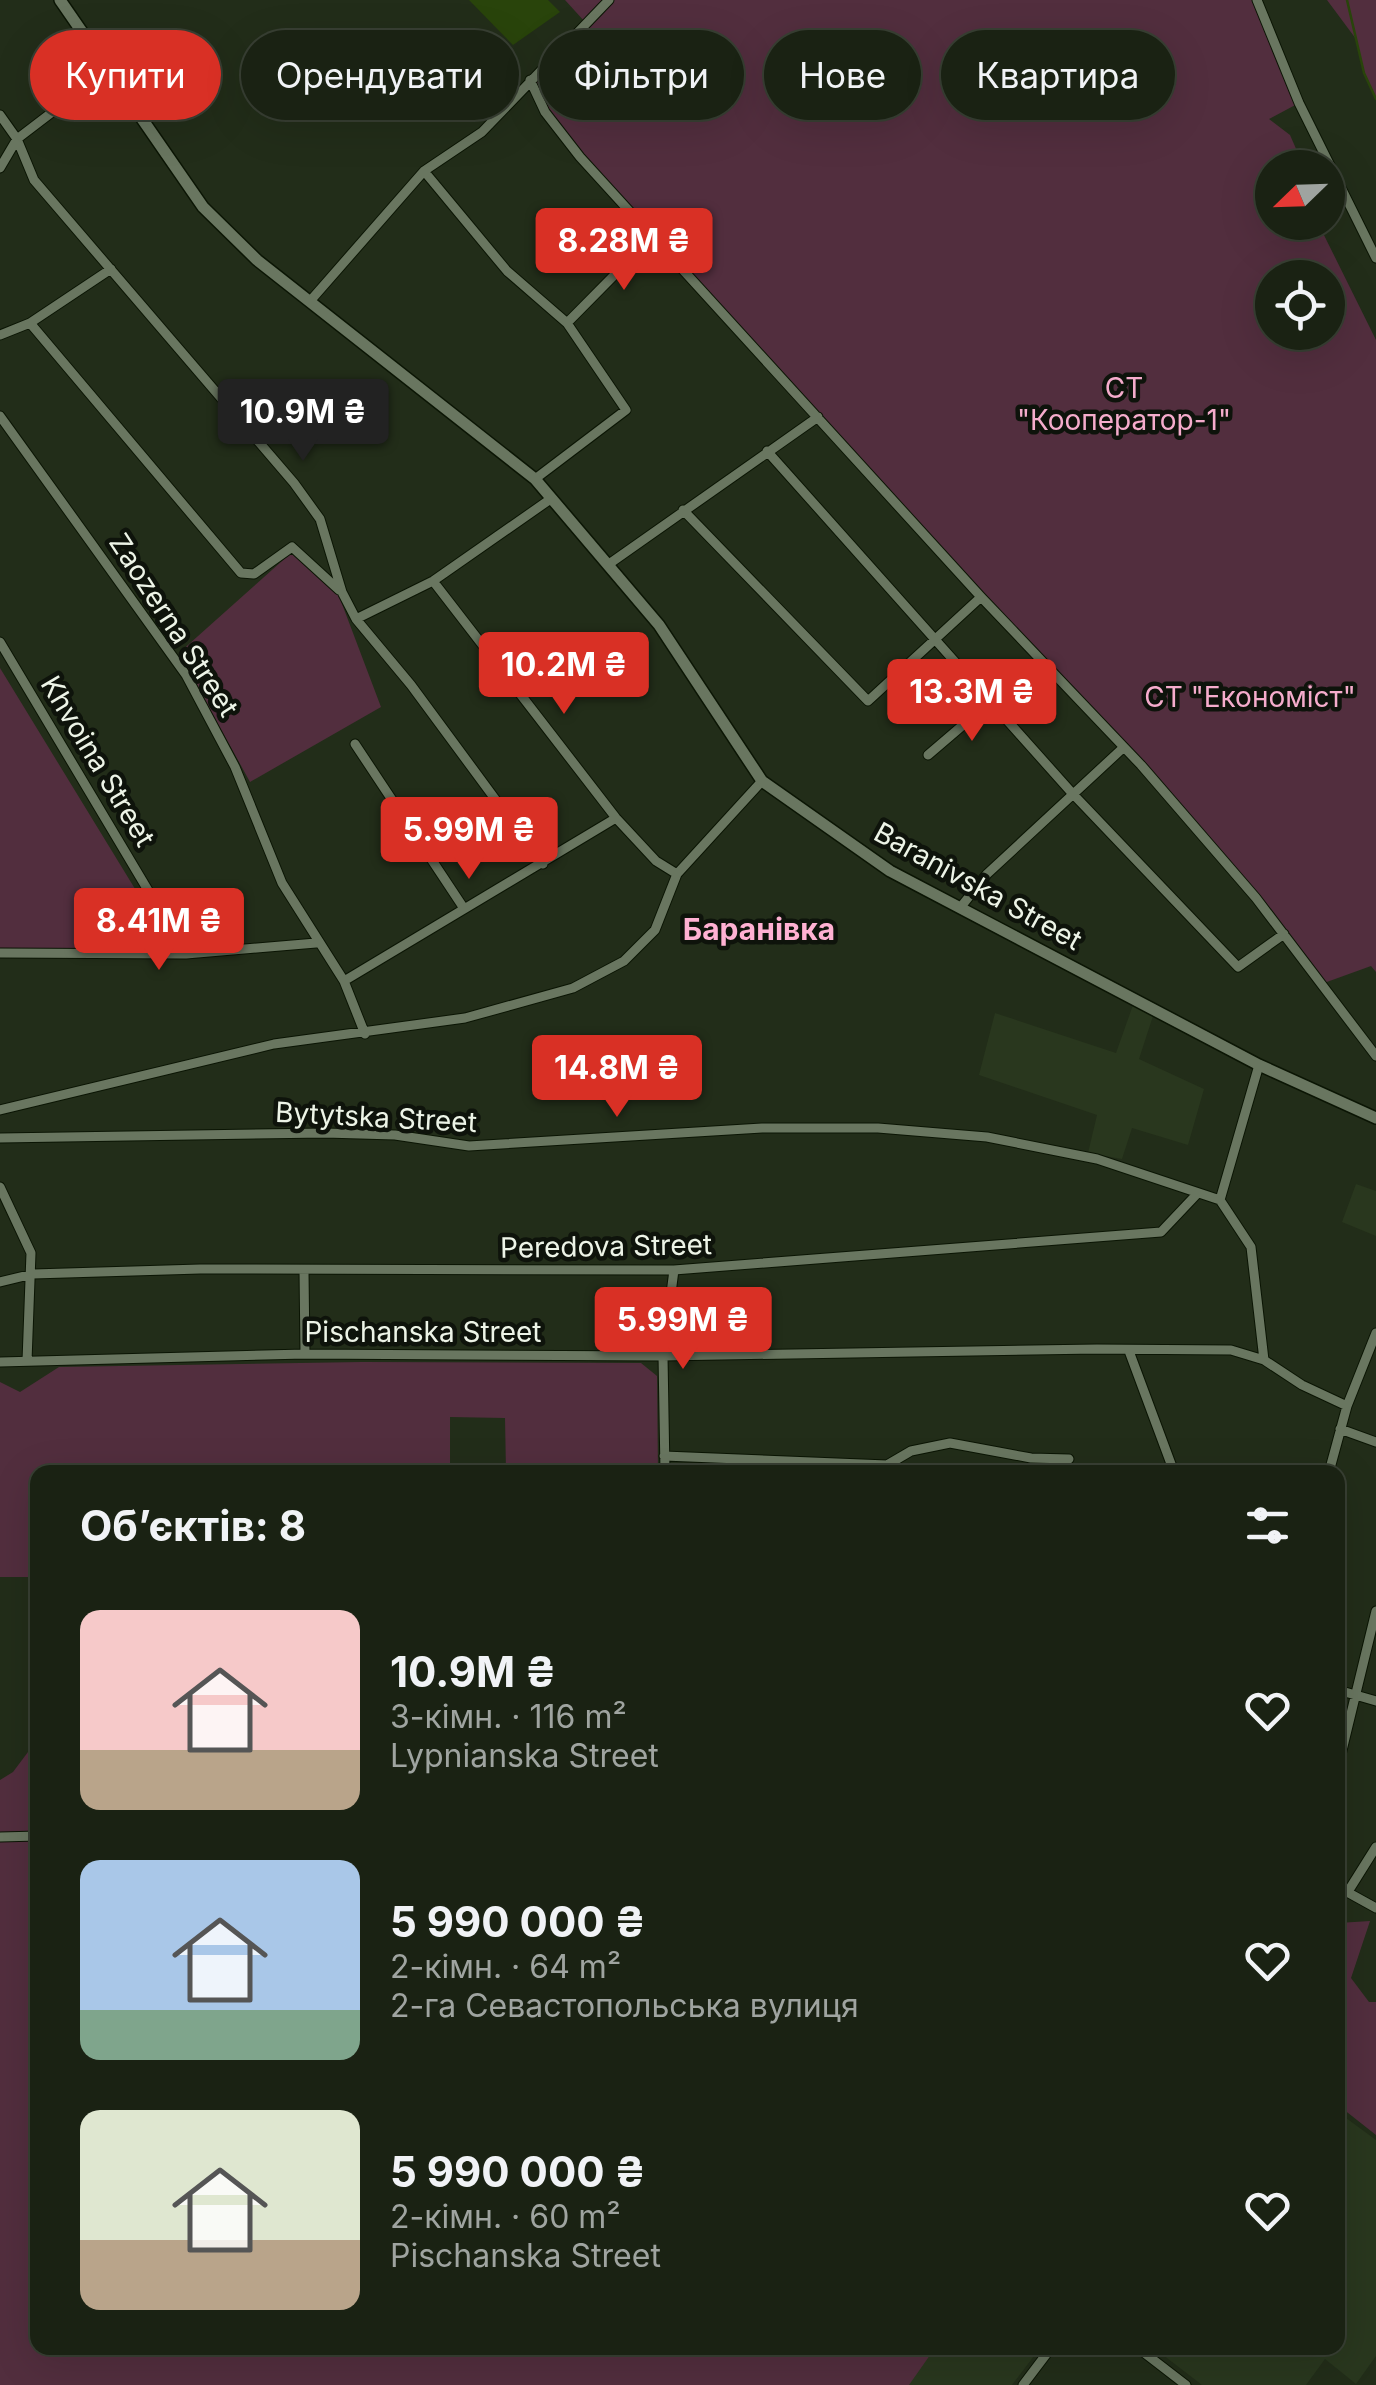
<!DOCTYPE html>
<html lang="uk">
<head>
<meta charset="utf-8">
<style>
  body { margin:0; font-family:Inter,sans-serif; background:#232a1c; color:#f1f3f6; height:100vh; display:flex; flex-direction:column; font-size:38px; white-space:nowrap }
  * { box-sizing:border-box; margin:0 }
  p { font-size:32px; color:#9fa4a0 }
  .icon { flex:none; width:55px; height:55px; fill:none; stroke:currentColor; stroke-width:2; stroke-linecap:round; stroke-linejoin:round }
  .map { position:relative; flex:1; overflow:hidden }
  .details { position:absolute; left:30px; top:1465px; width:1315px; height:890px; display:flex; flex-direction:column; background:#1a2213; border-radius:20px; box-shadow:0 10px 40px #0002,0 0 0 2px #383f33 }
  .details>* { flex:none }
  .hud { position:absolute; left:30px; top:30px; width:1318px; height:90px; display:flex; gap:20px }
  .needle { width:65px; rotate:247deg }
  .tools { position:absolute; left:1255px; top:150px; display:grid; gap:20px }
  .tools a { display:grid; place-items:center; width:90px; height:90px; border-radius:50%; background:#1a2213; box-shadow:0 10px 40px #0002,0 0 0 2px #383f33; font-size:50px }
  .price { position:absolute; translate:-50% -85px; padding:0 22px; border-radius:10px; background:#d93025; color:#fff; font-size:32px; line-height:65px; filter:drop-shadow(0 2px 5px #0008) }
  .price::after { content:''; position:absolute; left:50%; top:60px; width:30px; height:22px; margin-left:-15px; background:inherit; clip-path:polygon(0 0,100% 0,50% 100%) }
  .price.active { background:#222; color:#fff }
  ul { padding:0; list-style:none }
  li { display:flex; align-items:center; gap:30px; height:250px; padding:0 50px }
  li span { display:grid; place-items:center; flex:none; width:280px; height:200px; border-radius:20px; color:#555 }
  li>.icon { margin-inline-start:auto }
  span .icon { width:120px; height:120px; fill:#fffc; stroke-width:1 }
  li b { font-size:42px }
  h2 { display:flex; justify-content:space-between; align-items:center; height:120px; padding:0 50px; font-size:42px }
  .tag { padding:0 35px; border-radius:45px; background:#1a2213; box-shadow:0 10px 40px #0002,0 0 0 2px #383f33; font-size:35px; line-height:90px }
  .tag.active { background:#d93025; color:#fff }
  .map>svg:first-child { display:block }
  .built { fill:#29371e }
  .green { fill:#522e3e; fill-rule:evenodd }
  .water { fill:#29440b }
  .lines { fill:none; stroke-linecap:round; stroke-linejoin:round }
  .stream { stroke:#29440b; stroke-width:2.5 }
  .street-casing { stroke:#0b1504; stroke-width:11 }
  .secondary-casing { stroke:#0b1504; stroke-width:14 }
  .street { stroke:#697660; stroke-width:9 }
  .secondary { stroke:#697660; stroke-width:11 }
  .labels { text-anchor:middle; stroke-width:9; stroke-linejoin:round; paint-order:stroke }
  .park-label { font-size:28px; fill:#f5accc; stroke:#0e130b }
  .street-label { font-size:28px; fill:#edf4e7; stroke:#0e130b }
  .neighbourhood-label { font-size:30px; font-weight:bold; fill:#ffb1d3; stroke:#0e130b }
</style>
</head>
<body>
<div class="map">
<svg width="1376" height="2385" viewBox="0 0 1376 2385">
  <rect width="100%" height="100%" fill="#222d19"/>
  <path class="built" d="M 1133,1005 L 1153,1016 L 1139,1059 L 1204,1089 L 1188,1145 L 1132,1128 L 1122,1159 L 1088,1153 L 1097,1115 L 979,1075 L 995,1013 L 1116,1053 Z
    M 1356,1184 L 1376,1191 L 1376,1236 L 1342,1222 Z
    M 1338,2080 L 1350,2098 L 1342,2115 L 1376,2140 L 1376,2356 L 1356,2384 L 1325,2359 L 1306,2385 L 1202,2385 L 1154,2348 L 1338,2348 Z
    M 935,2348 L 1040,2348 L 1012,2385 L 905,2385 Z"/>
  <path class="green" d="M 565,0 L 1257,0 L 1299,103 L 1269,119 L 1290,135 L 1304,167 L 1272,168 L 1272,222 L 1318,223 L 1376,340 L 1376,972 L 1371,966 L 1324,983 L 1072,691 L 545,112 L 530,80 L 585,22 ZM 1272,278 L 1328,278 L 1328,332 L 1272,332 Z
    M 1327,0 L 1376,0 L 1376,99 L 1364,73 L 1356,39 Z
    M 291,553 L 339,596 L 381,707 L 250,782 L 179,653 Z
    M 0,668 L 173,951 L 0,948 Z
    M 362,1362 L 641,1363 L 657,1376 L 658,1472 L 506,1472 L 505,1418 L 450,1417 L 450,1472 L 38,1472 L 37,1577 L 0,1577 L 0,1382 L 20,1392 L 59,1367 Z
    M 37,1740 L 38,2348 L 935,2348 L 909,2385 L 0,2385 L 0,1780 L 13,1772 Z
    M 1370,1921 L 1351,1978 L 1369,2002 L 1376,2002 L 1376,2135 L 1338,2105 L 1338,1923 Z"/>
  <path class="water" d="M 469,0 L 548,0 L 560,12 L 513,45 Z"/>
  <g class="lines">
    <path class="stream" d="M 1347,0 L 1364,73 L 1376,99"/>
    <g class="street-casing">
      <path id="street" d="M 1257,0 L 1299,103 L 1376,258
        M 530,80 L 545,112 L 580,157 L 981,597 L 1141,765 L 1256,898 L 1376,1056
        M 0,115 L 17,139 L 34,180 L 294,483 L 320,519 L 342,592 L 356,619 L 411,685 L 543,864
        M 0,168 L 17,139 L 110,68
        M 424,171 L 507,271 L 567,323 L 626,410 L 535,479
        M 311,300 L 424,171 L 482,132 L 609,0
        M 30,323 L 241,573 L 254,574 L 292,547 L 339,590
        M 567,323 L 653,236
        M 0,335 L 30,323 L 111,269
        M 0,416 L 186,675 L 235,767 L 282,883 L 344,981 L 365,1034
        M 767,451 L 1072,793 L 1238,967 L 1284,934
        M 683,510 L 868,701 L 981,597
        M 609,564 L 818,417
        M 433,581 L 616,818 L 656,861 L 677,874
        M 356,619 L 433,581 L 552,498
        M 0,642 L 186,954
        M 355,744 L 463,907
        M 928,755 L 990,702
        M 960,908 L 987,874 L 1124,747
        M 0,953 L 186,954 L 316,943
        M 344,981 L 616,818
        M 1259,1065 L 1220,1200 L 1251,1247 L 1264,1360 L 1302,1385 L 1347,1406
        M 0,1110 L 274,1044 L 465,1018 L 573,988 L 624,961 L 655,930 L 677,874 L 762,781
        M 0,1138 L 325,1133 L 395,1135 L 469,1146 L 762,1128 L 878,1128 L 987,1137 L 1097,1159 L 1220,1200
        M 0,1187 L 31,1253 L 27,1361
        M 304,1271 L 305,1354
        M 0,1282 L 33,1274 L 200,1269 L 674,1270 L 1161,1232 L 1196,1195
        M 1129,1351 L 1174,1472
        M 0,1362 L 305,1354 L 663,1356 L 1097,1349 L 1231,1350 L 1264,1360
        M 1340,1429 L 1376,1442
        M 664,1456 L 887,1465 L 911,1451 L 950,1443 L 1031,1458 L 1069,1459
        M 665,1472 L 663,1356 L 674,1270
        M 1329,1472 L 1347,1406 L 1376,1333
        M 1338,1690 L 1376,1701
        M 1338,1767 L 1376,1611
        M 0,1837 L 38,1836
        M 1338,1887 L 1376,1908
        M 1349,1890 L 1376,1847
        M 1138,2348 L 1186,2385
        M 1023,2385 L 1051,2348"/>
    </g>
    <g class="secondary-casing">
      <path id="secondary" d="M 60,0 L 203,207 L 257,260 L 535,479 L 659,625 L 762,781 L 890,871 L 1259,1065 L 1376,1118"/>
    </g>
    <use href="#street" class="street"/>
    <use href="#secondary" class="secondary"/>
  </g>
  <g class="labels">
    <g class="park-label">
      <text x="1124" y="398">СТ<tspan x="1124" dy="32">"Кооператор-1"</tspan></text>
      <text x="1250" y="707">СТ "Економіст"</text>
    </g>
    <g class="street-label">
      <text transform="translate(174 625) rotate(57)" y="10">Zaozerna Street</text>
      <text transform="translate(98 761) rotate(59)" y="10">Khvoina Street</text>
      <text transform="translate(978 886) rotate(29)" y="10">Baranivska Street</text>
      <text transform="translate(376 1117) rotate(3)" y="10">Bytytska Street</text>
      <text transform="translate(606 1246) rotate(-1)" y="10">Peredova Street</text>
      <text x="423" y="1342">Pischanska Street</text>
    </g>
    <g class="neighbourhood-label">
      <text x="759" y="940">Баранівка</text>
    </g>
  </g>
</svg>
<div class="tools">
<a><svg class="needle" viewBox="-14 -14 28 28"><path d="M0-13l5 13h-10z" fill="#e53935"/><path d="M0 13l5-13h-10z" fill="#9fa4a0"/></svg></a>
<a><svg class="icon" aria-label="locate" viewBox="0 0 24 24"><circle cx="12" cy="12" r="6"/><path d="M12 2v4M12 18v4M2 12h4M18 12h4"/></svg></a>
</div>
<b class="price" style="left:624px;top:293px">8.28M ₴</b>
<b class="price active" style="left:303px;top:464px">10.9M ₴</b>
<b class="price" style="left:564px;top:717px">10.2M ₴</b>
<b class="price" style="left:972px;top:744px">13.3M ₴</b>
<b class="price" style="left:469px;top:882px">5.99M ₴</b>
<b class="price" style="left:159px;top:973px">8.41M ₴</b>
<b class="price" style="left:617px;top:1120px">14.8M ₴</b>
<b class="price" style="left:683px;top:1372px">5.99M ₴</b>
<div class="hud">
<a class="tag active">Купити</a>
<a class="tag">Орендувати</a>
<a class="tag">Фільтри</a>
<a class="tag">Нове</a>
<a class="tag">Квартира</a>
</div>
<section class="details">
<h2>Об’єктів: 8<svg class="icon" aria-label="filters" viewBox="0 0 24 24"><path d="M4 7h16M4 17h16"/><circle cx="9" cy="7" r="2"/><circle cx="15" cy="17" r="2"/></svg></h2>
<ul>
<li><span style="background:linear-gradient(#f6c9c9 70%,#b9a48a 0)"><svg class="icon" aria-label="home" viewBox="0 0 24 24"><path d="M3 11l9-7 9 7M6 9v11h12V9"/></svg></span><div><b>10.9M ₴</b><p>3-кімн. · 116 m²</p><p>Lypnianska Street</p></div><svg class="icon" aria-label="heart" viewBox="0 0 24 24"><path d="M12 20l-8-8c-3-5 5-10 8-4 3-6 11-1 8 4z"/></svg></li>
<li><span style="background:linear-gradient(#a9c7e8 75%,#7fa58c 0)"><svg class="icon" aria-label="home" viewBox="0 0 24 24"><path d="M3 11l9-7 9 7M6 9v11h12V9"/></svg></span><div><b>5 990 000 ₴</b><p>2-кімн. · 64 m²</p><p>2-га Севастопольська вулиця</p></div><svg class="icon" aria-label="heart" viewBox="0 0 24 24"><path d="M12 20l-8-8c-3-5 5-10 8-4 3-6 11-1 8 4z"/></svg></li>
<li><span style="background:linear-gradient(#dfe7d0 65%,#b9a48a 0)"><svg class="icon" aria-label="home" viewBox="0 0 24 24"><path d="M3 11l9-7 9 7M6 9v11h12V9"/></svg></span><div><b>5 990 000 ₴</b><p>2-кімн. · 60 m²</p><p>Pischanska Street</p></div><svg class="icon" aria-label="heart" viewBox="0 0 24 24"><path d="M12 20l-8-8c-3-5 5-10 8-4 3-6 11-1 8 4z"/></svg></li>
</ul>
</section>
</div>
</body>
</html>
